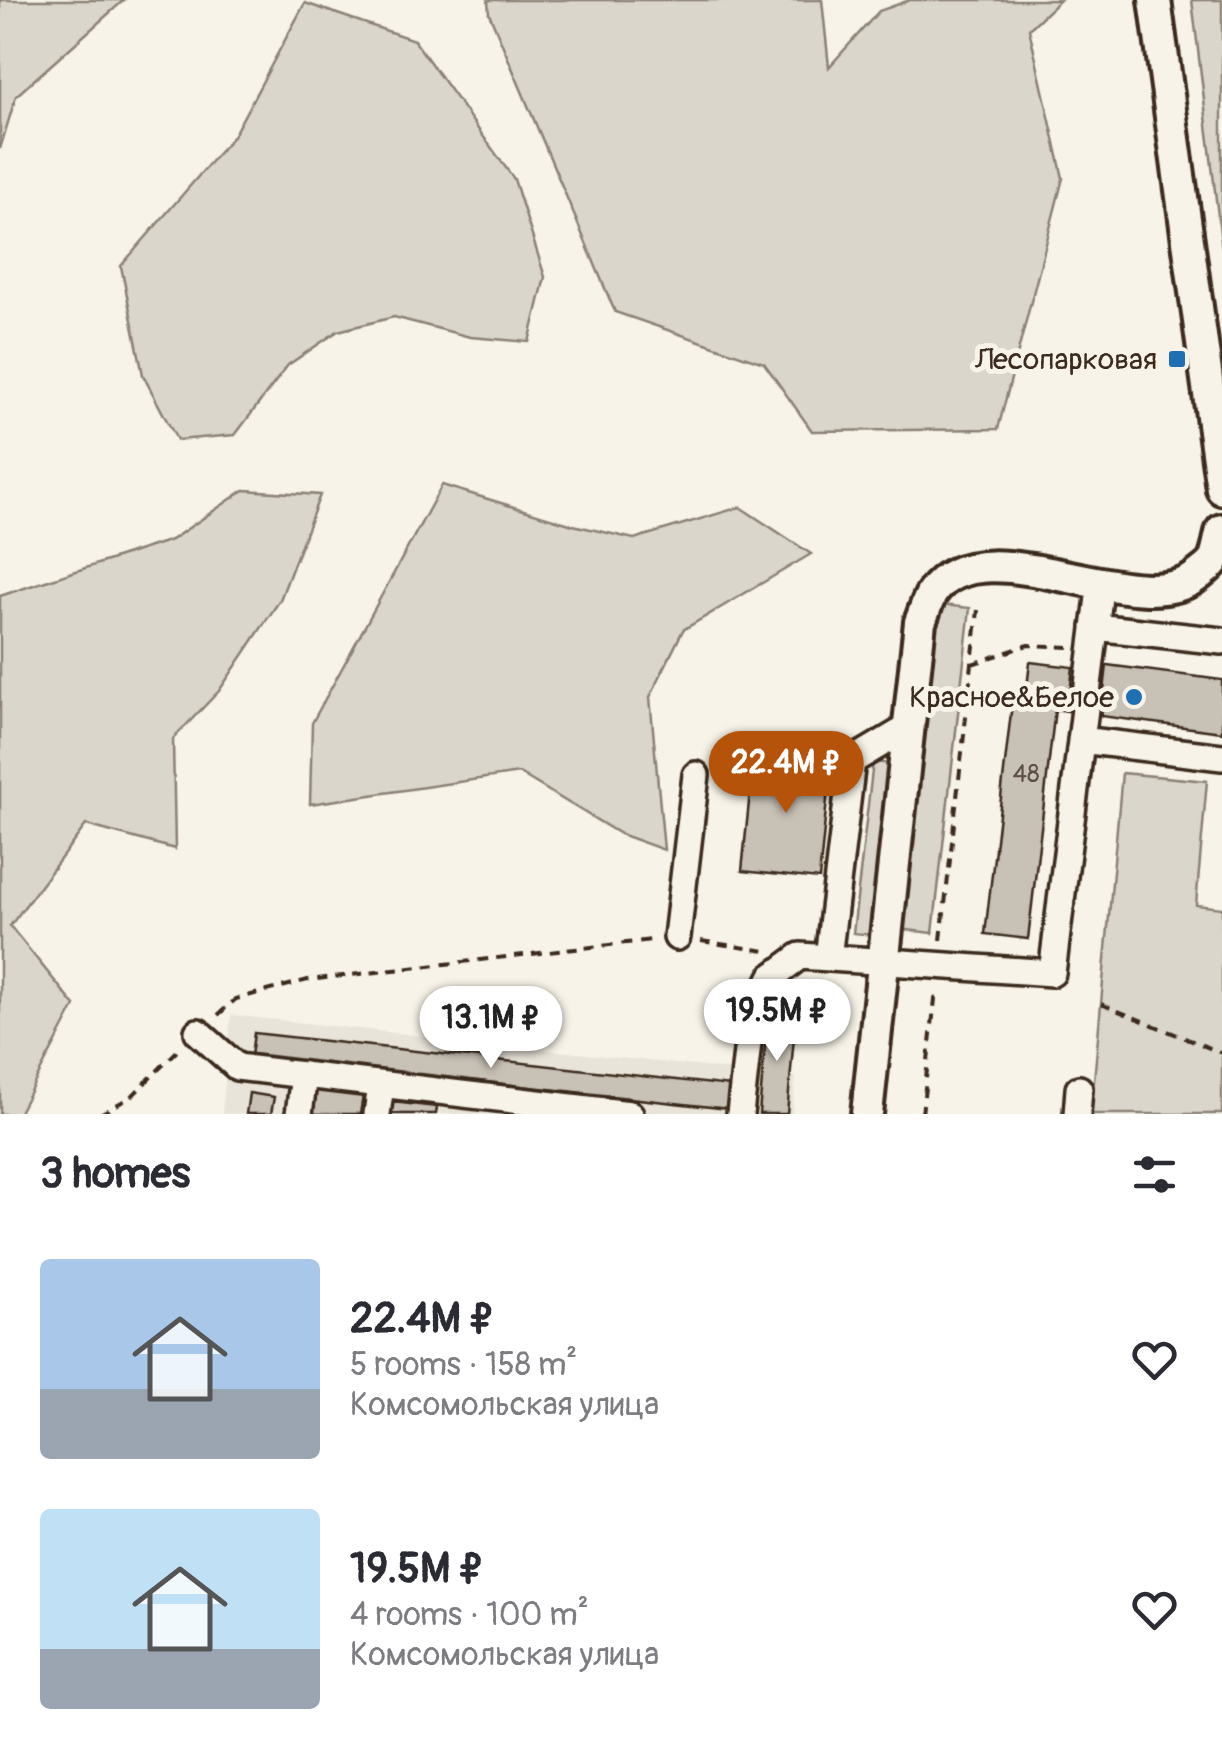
<!DOCTYPE html>
<html lang="en">
<head>
<meta charset="utf-8">
<style>
  body { margin:0; font-family:Pangolin,sans-serif; background:#f7f7f7; color:#2b2b33; height:100vh; display:flex; flex-direction:column; font-size:38px; white-space:nowrap }
  * { box-sizing:border-box; margin:0 }
  p { font-size:32px; color:#7c7c81 }
  .icon { flex:none; width:55px; height:55px; fill:none; stroke:currentColor; stroke-width:2; stroke-linecap:round; stroke-linejoin:round }
  .map { position:relative; height:1114px; overflow:hidden }
  .drawer { display:flex; flex-direction:column; background:#fff; flex:1 }
  .drawer>* { flex:none }
  .price { position:absolute; translate:-50% -85px; padding:0 22px; border-radius:35px; background:#fff; color:#222; font-size:32px; line-height:65px; filter:drop-shadow(0 2px 5px #0008) }
  .price::after { content:''; position:absolute; left:50%; top:60px; width:30px; height:22px; margin-left:-15px; background:inherit; clip-path:polygon(0 0,100% 0,50% 100%) }
  .price.on { background:#b45309; color:#fff }
  ul { padding:0; list-style:none }
  li { display:flex; align-items:center; gap:30px; height:250px; padding:0 40px }
  li span { display:grid; place-items:center; flex:none; width:280px; height:200px; border-radius:10px; color:#555 }
  li>.icon { margin-inline-start:auto }
  span .icon { width:120px; height:120px; fill:#fffc; stroke-width:1 }
  li b { font-size:42px }
  h2 { display:flex; justify-content:space-between; align-items:center; height:120px; padding:0 40px; font-size:42px }
  .map>svg:first-child { display:block }
  .built { fill:#e9e4d9 }
  .green { fill:#dbd6cb; stroke:#8b8074; stroke-width:2.5 }
  .building { fill:#c8c1b6; stroke:#3b2a1e; stroke-width:2.5 }
  .lines { fill:none; stroke-linecap:round; stroke-linejoin:round }
  .minor-casing { stroke:#3b2a1e; stroke-width:32 }
  .major-casing { stroke:#3b2a1e; stroke-width:38 }
  .path { stroke:#3b2a1e; stroke-width:4; stroke-dasharray:10 8; stroke-linecap:butt }
  .minor { stroke:#f7f3e8; stroke-width:25 }
  .major { stroke:#f7f3e8; stroke-width:30 }
  .poi-dot { fill:#1f6fb2; stroke:#f7f3e8; stroke-width:4 }
  .labels { text-anchor:middle; stroke-width:10; stroke-linejoin:round; paint-order:stroke }
  .number-label { font-size:25px; fill:#5e5044 }
  .poi-label { font-size:30px; fill:#3b2a1e; stroke:#f7f3e8; text-anchor:end }
</style>
</head>
<body>
<div class="map">
<svg width="1222" height="1114" viewBox="0 0 1222 1114">
  <rect width="100%" height="100%" fill="#f7f3e8"/>
  <filter id="ink" filterUnits="userSpaceOnUse"><feTurbulence type="fractalNoise" baseFrequency=".01" numOctaves="2"/><feDisplacementMap in="SourceGraphic" scale="20" xChannelSelector="R" yChannelSelector="G"/><feConvolveMatrix kernelMatrix="1 2 1 2 8 2 1 2 1" color-interpolation-filters="sRGB"/></filter>
  <g filter="url(#ink)">
    <path class="built" d="M 231,1015 L 796,1077 L 792,1114 L 222,1114 Z"/>
    <path class="green" d="M 0,0 L 124,0 L 16,96 L 0,149 Z
      M 488,0 L 822,0 L 829,67 L 879,11 L 910,0 L 1060,0 L 1029,29 L 1063,178 L 998,429 L 812,431 L 764,363 L 615,312 L 489,13 Z
      M 1192,0 L 1222,0 L 1222,249 Z
      M 305,3 L 414,40 L 514,179 L 545,277 L 529,342 L 470,337 L 394,317 L 338,331 L 288,365 L 235,435 L 177,440 L 143,375 L 121,266 L 233,136 Z
      M 442,485 L 573,525 L 634,539 L 740,507 L 811,554 L 683,630 L 650,697 L 664,850 L 620,834 L 519,773 L 310,804 L 312,723 Z
      M 244,490 L 320,495 L 280,600 L 219,691 L 173,739 L 175,849 L 86,825 L 10,926 L 75,1006 L 18,1114 L 0,1114 L 0,596 L 171,540 Z
      M 934,604 L 970,608 L 933,933 L 898,929 Z
      M 873,762 L 892,764 L 872,935 L 853,933 Z
      M 1122,773 L 1207,781 L 1196,905 L 1222,908 L 1222,1114 L 1091,1114 Z"/>
    <path class="building" d="M 1030,662 L 1073,667 L 1068,711 L 1055,709 L 1028,939 L 985,934 L 1013,695 L 1026,696 Z
      M 1107,665 L 1222,680 L 1222,732 L 1101,716 Z
      M 754,752 L 831,760 L 819,879 L 742,871 Z
      M 768,1013 L 796,1015 L 787,1114 L 759,1114 Z
      M 254,1033 L 731,1086 L 729,1109 L 251,1056 Z
      M 316,1089 L 363,1096 L 360,1114 L 313,1114 Z
      M 249,1093 L 274,1097 L 271,1114 L 246,1114 Z
      M 392,1102 L 437,1107 L 436,1114 L 390,1114 Z"/>
    <g class="lines">
      <g class="minor-casing">
        <path id="minor" d="M 1095,627 L 1222,641
          M 1081,740 L 1222,757
          M 677,937 L 696,775
          M 828,958 L 852,761 L 909,727
          M 198,1032 L 237,1067 L 630,1114
          M 299,1114 L 304,1075
          M 377,1114 L 381,1085
          M 740,1114 L 750,1024 L 772,977 L 800,956 L 1052,973 L 1101,581
          M 1077,1114 L 1079,1089"/>
      </g>
      <g class="major-casing">
        <path id="major" d="M 1155,0 L 1222,489
          M 867,1114 L 920,622 C 924,613 927,601 932,593 C 981,521 1137,623 1197,576 C 1203,571 1211,566 1214,560 C 1218,551 1219,540 1222,530"/>
      </g>
      <path class="path" d="M 972,664 L 1028,645 L 1069,647
        M 941,940 L 978,610
        M 701,941 L 766,951
        M 1101,1004 L 1222,1053
        M 218,1015 L 236,999 L 308,980 L 652,940
        M 100,1114 L 131,1097 L 180,1048
        M 922,1114 L 936,990"/>
      <use href="#minor" class="minor"/>
      <use href="#major" class="major"/>
    </g>
  </g>
  <g class="poi-dot">
    <rect x="1167" y="349" width="20" height="20" rx="5"/>
    <circle cx="1134" cy="697" r="10"/>
  </g>
  <g class="labels">
    <g class="number-label">
      <text x="1026" y="782">48</text>
    </g>
    <g class="poi-label">
      <text x="1157" y="369">Лесопарковая</text>
      <text x="1114" y="707">Красное&amp;Белое</text>
    </g>
  </g>
</svg>
<b class="price on" style="left:786px;top:816px">22.4M ₽</b>
<b class="price" style="left:777px;top:1064px">19.5M ₽</b>
<b class="price" style="left:491px;top:1071px">13.1M ₽</b>
</div>
<section class="drawer">
<h2>3 homes<svg class="icon" aria-label="filters" viewBox="0 0 24 24"><path d="M4 7h16M4 17h16"/><circle cx="9" cy="7" r="2"/><circle cx="15" cy="17" r="2"/></svg></h2>
<ul>
<li><span style="background:linear-gradient(#a9c7e8 65%,#9aa5b1 0)"><svg class="icon" aria-label="home" viewBox="0 0 24 24"><path d="M3 11l9-7 9 7M6 9v11h12V9"/></svg></span><div><b>22.4M ₽</b><p>5 rooms · 158 m²</p><p>Комсомольская улица</p></div><svg class="icon" aria-label="heart" viewBox="0 0 24 24"><path d="M12 20l-8-8c-3-5 5-10 8-4 3-6 11-1 8 4z"/></svg></li>
<li><span style="background:linear-gradient(#bfe0f5 70%,#9aa5b1 0)"><svg class="icon" aria-label="home" viewBox="0 0 24 24"><path d="M3 11l9-7 9 7M6 9v11h12V9"/></svg></span><div><b>19.5M ₽</b><p>4 rooms · 100 m²</p><p>Комсомольская улица</p></div><svg class="icon" aria-label="heart" viewBox="0 0 24 24"><path d="M12 20l-8-8c-3-5 5-10 8-4 3-6 11-1 8 4z"/></svg></li>
</ul>
</section>
</body>
</html>
